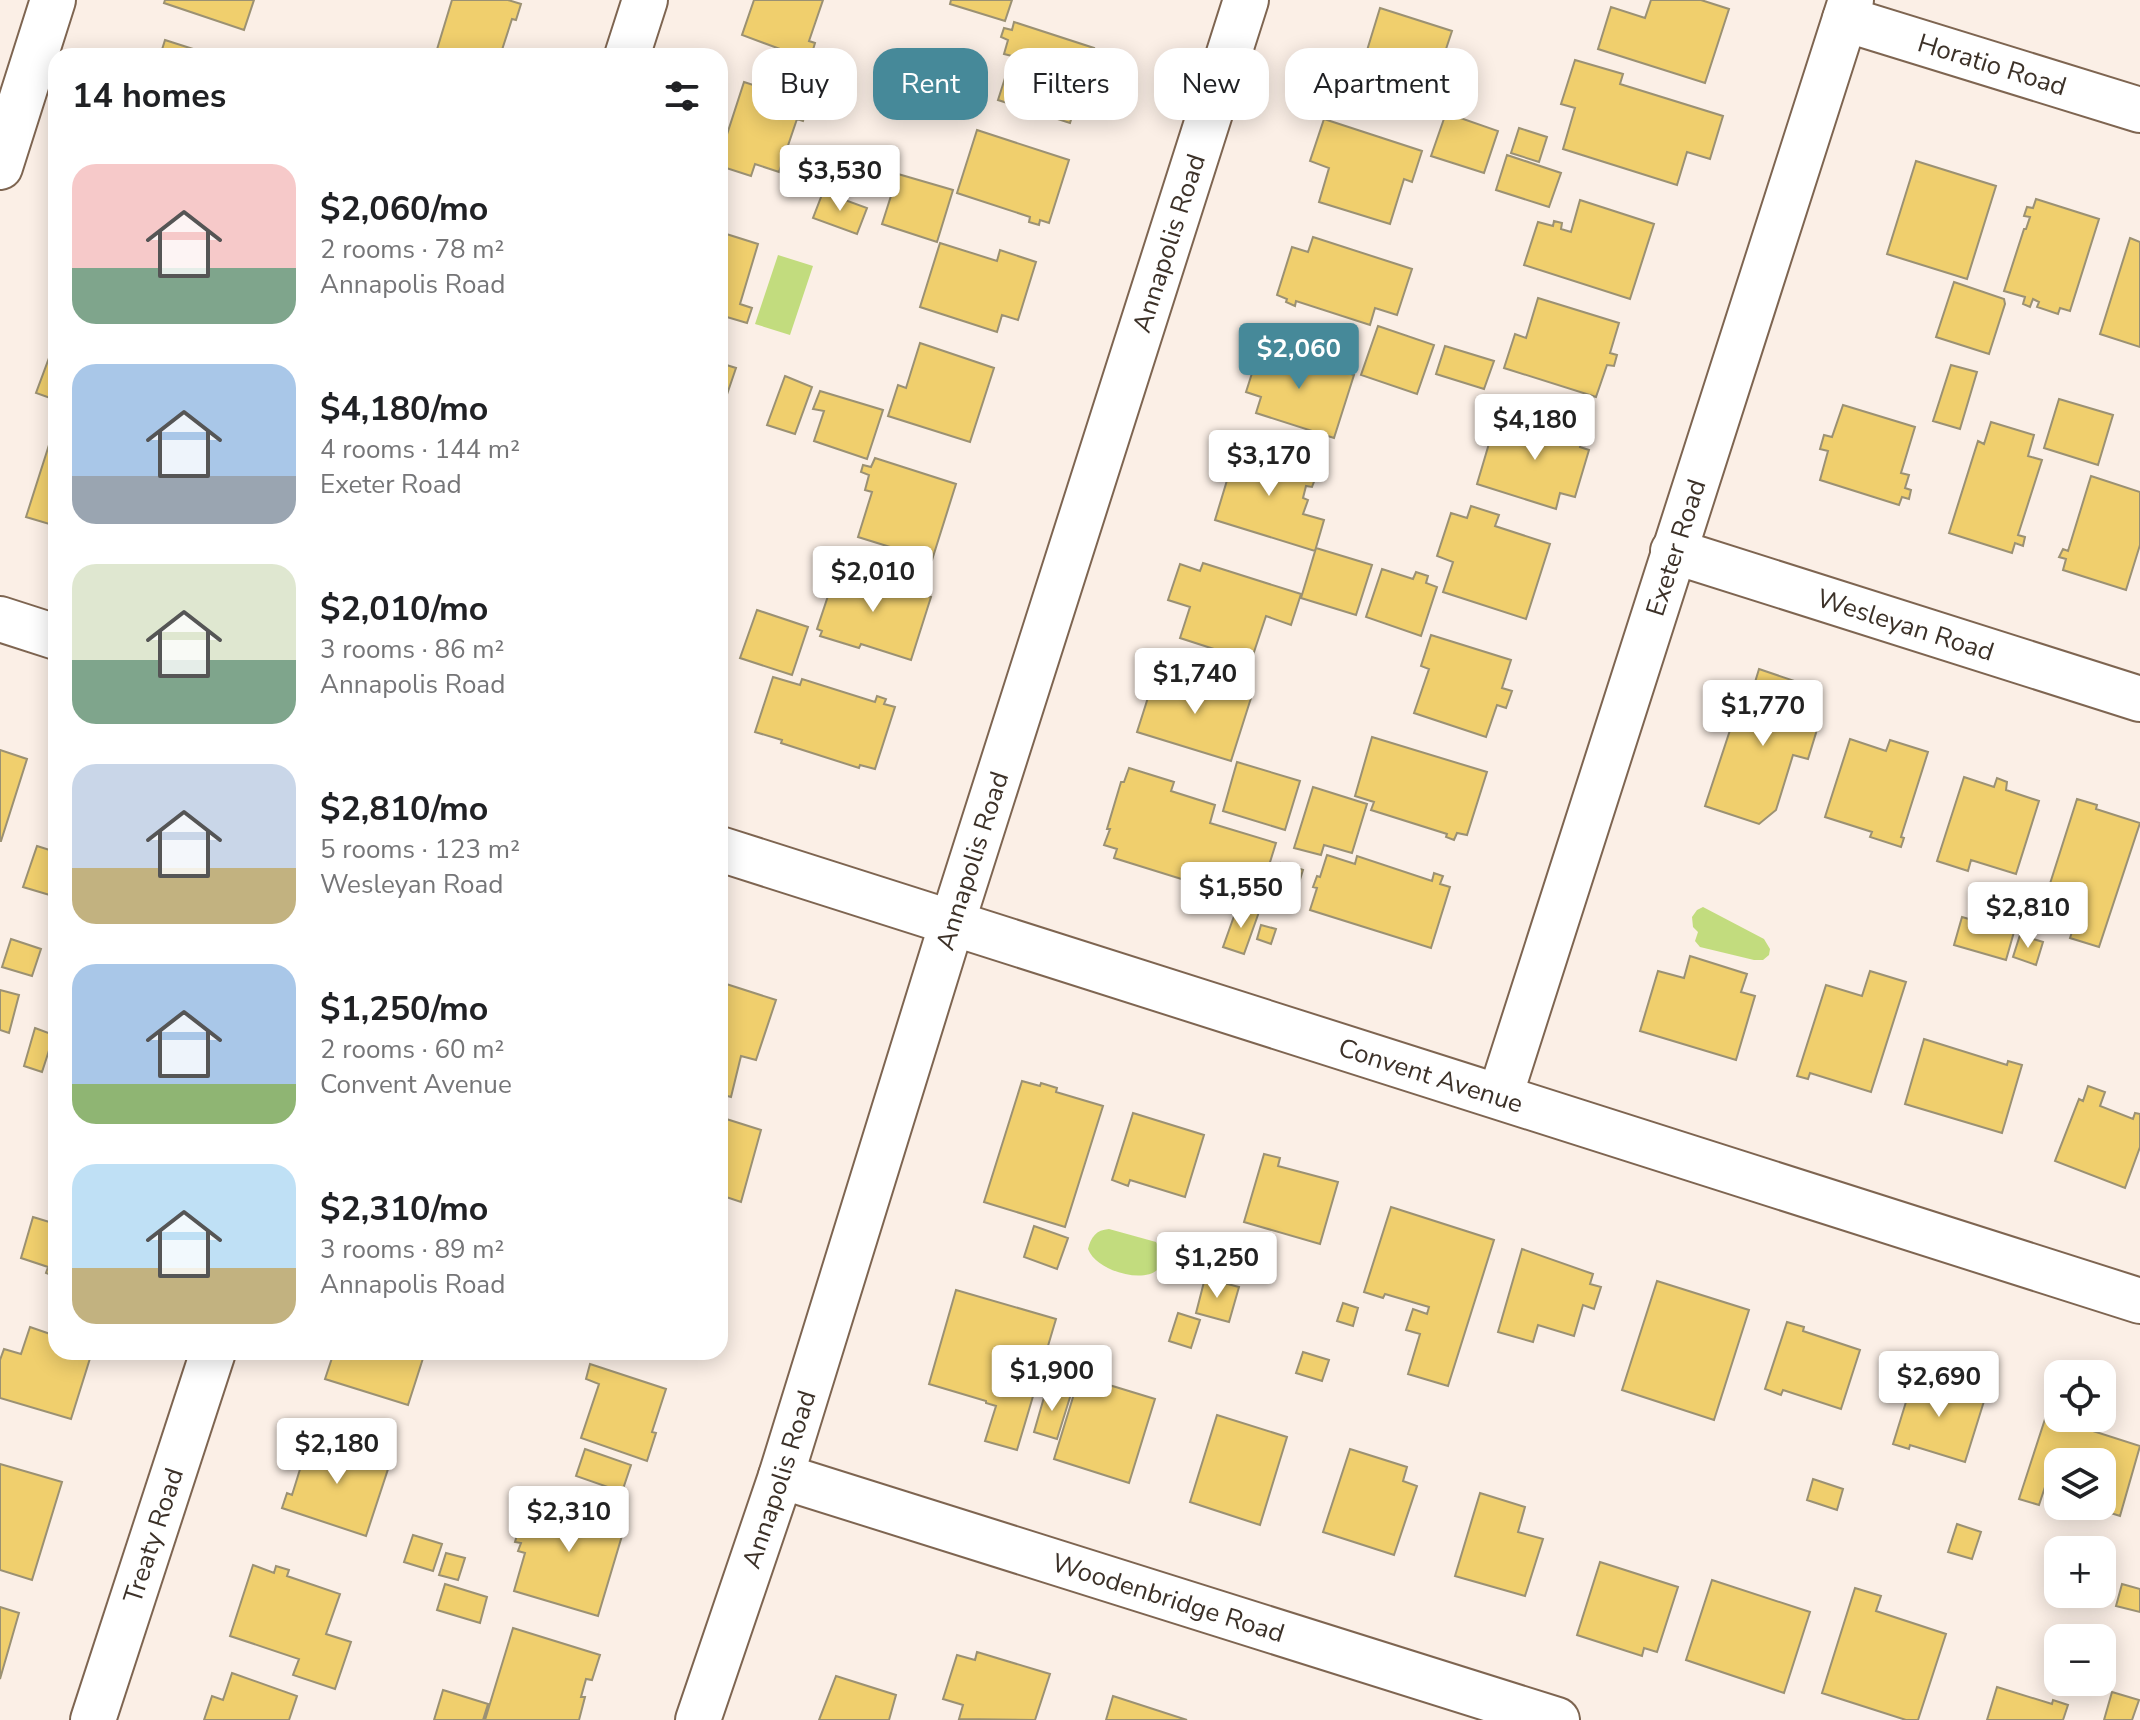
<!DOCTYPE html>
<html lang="en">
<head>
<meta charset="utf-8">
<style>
  body { margin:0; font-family:"Nunito Sans",sans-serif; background:#f6f6f6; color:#202124; height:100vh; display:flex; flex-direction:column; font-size:30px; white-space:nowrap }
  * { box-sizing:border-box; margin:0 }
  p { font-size:26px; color:#757577 }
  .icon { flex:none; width:44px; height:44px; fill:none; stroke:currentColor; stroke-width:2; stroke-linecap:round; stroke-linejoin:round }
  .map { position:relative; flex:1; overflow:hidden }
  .side { position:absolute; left:48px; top:48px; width:680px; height:1312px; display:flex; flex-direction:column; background:#fff; border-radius:24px; box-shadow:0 4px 20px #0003 }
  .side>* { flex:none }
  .hud { position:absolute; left:752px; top:48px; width:760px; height:72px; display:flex; gap:16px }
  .controls { position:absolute; left:2044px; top:1360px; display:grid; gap:16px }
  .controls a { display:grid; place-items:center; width:72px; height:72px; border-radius:16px; background:#fff; box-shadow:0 4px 20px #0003; font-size:40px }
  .price { position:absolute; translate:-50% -68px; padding:0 18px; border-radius:8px; background:#fff; color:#222; font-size:26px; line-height:52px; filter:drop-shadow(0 2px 4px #0008) }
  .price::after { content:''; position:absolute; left:50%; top:48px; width:24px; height:18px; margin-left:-12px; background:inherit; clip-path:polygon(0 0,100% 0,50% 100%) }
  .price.on { background:#468999; color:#fff }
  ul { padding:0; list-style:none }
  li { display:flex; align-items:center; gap:24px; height:200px; padding:0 24px }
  li span { display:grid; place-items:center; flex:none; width:224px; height:160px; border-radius:24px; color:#555 }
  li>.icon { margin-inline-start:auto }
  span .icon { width:96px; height:96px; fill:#fffc; stroke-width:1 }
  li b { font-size:34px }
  h2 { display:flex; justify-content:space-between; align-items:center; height:96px; padding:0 24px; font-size:34px }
  .tag { padding:0 28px; border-radius:24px; background:#fff; box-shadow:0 4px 20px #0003; font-size:28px; line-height:72px }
  .tag.on { background:#468999; color:#fff }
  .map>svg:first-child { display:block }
  .water { fill:#c2dc7e }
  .building { fill:#f0cf6d; stroke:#9b9173; stroke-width:2 }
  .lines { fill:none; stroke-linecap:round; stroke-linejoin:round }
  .minor-casing { stroke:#7e6551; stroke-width:48 }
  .minor { stroke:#fff; stroke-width:44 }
  .labels { text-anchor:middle; stroke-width:8; stroke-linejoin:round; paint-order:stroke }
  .street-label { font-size:26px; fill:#3c3128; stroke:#fff }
</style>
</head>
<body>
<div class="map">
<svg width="2140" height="1720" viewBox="0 0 2140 1720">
  <rect width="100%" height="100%" fill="#fbefe6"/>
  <path class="water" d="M 778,255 L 813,266 L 790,335 L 755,324 Z
    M 1703,907 L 1764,939 L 1770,949 L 1769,955 L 1763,960 L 1754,960 L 1700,947 L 1695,941 L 1698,932 L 1693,927 L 1692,917 L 1697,910 Z
    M 1109,1229 L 1156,1242 C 1184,1291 1100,1280 1088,1249 C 1091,1237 1096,1230 1109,1229 Z"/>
  <path class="building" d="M 165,0 L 254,0 L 244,30 L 164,3 Z
    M 452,0 L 508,0 L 521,4 L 516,20 L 512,19 L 500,56 L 435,56 Z
    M 754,0 L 823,0 L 809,41 L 815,43 L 810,60 L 742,35 Z
    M 951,0 L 1012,0 L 1005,21 L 950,4 Z
    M 1651,0 L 1701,0 L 1729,9 L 1705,83 L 1598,49 L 1611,7 L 1645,18 Z
    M 1380,8 L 1452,31 L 1445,52 L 1471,60 L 1454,114 L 1357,83 Z
    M 1014,22 L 1094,48 L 1084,78 L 1091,81 L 1088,90 L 1081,88 L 1070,123 L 998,100 L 1012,56 L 1004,54 L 1008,40 L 1001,37 L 1004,28 L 1012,30 Z
    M 165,40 L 215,56 L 160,56 Z
    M 1575,60 L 1623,74 L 1620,84 L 1723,116 L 1710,159 L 1687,152 L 1677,185 L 1563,149 L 1575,108 L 1561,104 Z
    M 744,82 L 808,103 L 803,121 L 797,119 L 779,172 L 755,164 L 751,176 L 720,166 L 720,156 Z
    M 1446,113 L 1498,131 L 1484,173 L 1431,156 Z
    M 1324,119 L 1422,151 L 1412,182 L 1404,179 L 1390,224 L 1319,202 L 1329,168 L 1310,161 Z
    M 1519,128 L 1547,137 L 1539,162 L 1511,153 Z
    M 977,130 L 1069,160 L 1049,223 L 1040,220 L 1039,225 L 1029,222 L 1030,217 L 957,193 Z
    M 1507,155 L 1561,173 L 1549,207 L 1496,190 Z
    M 1916,161 L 1996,186 L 1967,279 L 1887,254 Z
    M 898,174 L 953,190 L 937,242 L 882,224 Z
    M 823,192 L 867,208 L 857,234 L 813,218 Z
    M 2036,199 L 2099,219 L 2070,311 L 2060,308 L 2058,314 L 2037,307 L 2039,302 L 2033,299 L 2030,307 L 2023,304 L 2025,297 L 2004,291 L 2024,229 L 2026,229 L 2030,217 L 2024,216 L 2027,207 L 2033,208 Z
    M 1580,200 L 1654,224 L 1630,299 L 1524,265 L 1538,222 L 1553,226 L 1554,221 L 1562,223 L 1561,229 L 1571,232 Z
    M 720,232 L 758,244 L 740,304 L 752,308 L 747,323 L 720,315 Z
    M 1313,237 L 1412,269 L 1397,315 L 1375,308 L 1370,325 L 1296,301 L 1295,306 L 1286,302 L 1287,299 L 1277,295 L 1292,247 L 1308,252 Z
    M 2130,238 L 2140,242 L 2140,347 L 2100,334 Z
    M 940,243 L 997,261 L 1000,250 L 1036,262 L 1018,320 L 1002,315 L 997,332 L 920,307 Z
    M 1954,282 L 2004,299 L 2005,304 L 1989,354 L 1936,337 Z
    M 1538,298 L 1619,323 L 1610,353 L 1617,355 L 1614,366 L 1607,365 L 1596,397 L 1504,368 L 1515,334 L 1526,338 Z
    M 1378,326 L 1434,345 L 1417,394 L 1361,375 Z
    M 56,339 L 56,400 L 36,393 Z
    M 920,343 L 994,368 L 970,442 L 888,416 L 898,385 L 906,388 Z
    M 1261,345 L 1354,375 L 1334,438 L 1256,413 L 1261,397 L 1246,392 Z
    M 1445,346 L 1494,361 L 1484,389 L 1436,374 Z
    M 720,363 L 736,368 L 720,415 Z
    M 1951,365 L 1977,372 L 1960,429 L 1933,421 Z
    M 785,376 L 812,387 L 795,434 L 767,425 Z
    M 820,391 L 883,410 L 867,459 L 814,441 L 824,411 L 813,409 Z
    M 2059,399 L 2113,415 L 2098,465 L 2044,448 Z
    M 1843,405 L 1915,427 L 1901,473 L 1909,475 L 1905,488 L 1911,490 L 1909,499 L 1902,497 L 1899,505 L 1820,480 L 1828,451 L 1820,449 L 1824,435 L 1832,437 Z
    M 1550,416 L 1578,426 L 1574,438 L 1582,440 L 1580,447 L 1589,450 L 1575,497 L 1560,493 L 1556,509 L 1477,484 L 1496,420 L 1544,435 Z
    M 1991,422 L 2034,435 L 2028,456 L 2042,460 L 2018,535 L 2025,537 L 2023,546 L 2015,543 L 2012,553 L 1949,533 L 1978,441 L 1984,444 Z
    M 55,426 L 56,427 L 56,526 L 26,517 Z
    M 1238,444 L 1313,468 L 1309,478 L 1315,479 L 1312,487 L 1306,486 L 1303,498 L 1308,500 L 1303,514 L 1324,520 L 1315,551 L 1215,520 Z
    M 875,458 L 956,484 L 932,560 L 858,537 L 872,492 L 865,490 L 869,475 L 861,472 L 863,465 L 871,467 Z
    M 2091,476 L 2140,492 L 2140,545 L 2126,590 L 2063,570 L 2066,559 L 2059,557 L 2063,549 L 2068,551 Z
    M 1471,506 L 1499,515 L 1495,526 L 1550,544 L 1526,619 L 1443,592 L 1453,562 L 1437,556 L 1451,513 L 1467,518 Z
    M 1316,548 L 1372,565 L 1356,615 L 1301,598 Z
    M 1203,563 L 1301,594 L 1291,625 L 1266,616 L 1251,661 L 1180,638 L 1190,607 L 1168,600 L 1180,564 L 1200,571 Z
    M 838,566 L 931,597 L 911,660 L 861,644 L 859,648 L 820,636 L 822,631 L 817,629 Z
    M 1382,569 L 1413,579 L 1416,572 L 1428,576 L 1426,583 L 1437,587 L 1421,636 L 1366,617 Z
    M 757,610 L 808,627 L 792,675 L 740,658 Z
    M 1431,635 L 1511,660 L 1502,688 L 1512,691 L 1506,708 L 1497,705 L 1486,737 L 1414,713 L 1429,669 L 1421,666 Z
    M 1759,669 L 1815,688 L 1805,718 L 1819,723 L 1808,759 L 1793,755 L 1776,810 L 1759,824 L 1705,806 L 1737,709 L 1746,712 Z
    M 1174,674 L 1251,698 L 1231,761 L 1137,732 L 1152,685 L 1169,690 L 1170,686 L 1162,683 L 1165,675 L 1173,677 Z
    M 773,677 L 800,685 L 802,679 L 875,702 L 877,696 L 886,699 L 884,704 L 895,707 L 875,769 L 860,765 L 859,768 L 781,743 L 782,740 L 755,732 Z
    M 1372,737 L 1487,772 L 1467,835 L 1457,833 L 1454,840 L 1446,837 L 1447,834 L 1371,810 L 1374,802 L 1355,796 Z
    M 1850,739 L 1886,751 L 1890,740 L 1928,752 L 1901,837 L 1904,838 L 1901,847 L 1870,837 L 1872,832 L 1825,817 Z
    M 0,750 L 27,759 L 1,841 L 0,841 Z
    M 1237,762 L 1300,781 L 1285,830 L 1223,811 Z
    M 1129,768 L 1174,782 L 1171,791 L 1215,805 L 1210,823 L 1276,843 L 1260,894 L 1193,874 L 1191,882 L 1114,858 L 1117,849 L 1104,845 L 1110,829 L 1107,829 L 1121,782 L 1124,782 Z
    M 1964,777 L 1994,787 L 1997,778 L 2007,782 L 2006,790 L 2039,801 L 2016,874 L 1971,860 L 1968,871 L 1937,861 Z
    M 1313,787 L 1367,804 L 1352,853 L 1324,845 L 1321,855 L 1294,848 Z
    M 2077,799 L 2097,805 L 2096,809 L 2140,823 L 2099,947 L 2070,938 L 2074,926 L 2040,915 Z
    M 37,846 L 56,852 L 56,888 L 53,896 L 23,887 Z
    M 1327,855 L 1355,864 L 1357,856 L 1432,881 L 1434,873 L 1443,876 L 1440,884 L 1450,887 L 1431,948 L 1310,910 L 1317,888 L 1313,887 L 1317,876 L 1320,877 Z
    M 1281,863 L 1303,870 L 1294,899 L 1271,892 Z
    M 1238,905 L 1259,912 L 1244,954 L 1223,947 Z
    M 1962,917 L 2014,932 L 2006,960 L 1954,945 Z
    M 1261,925 L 1276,929 L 1271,944 L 1257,939 Z
    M 2020,935 L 2043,942 L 2036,965 L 2013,957 Z
    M 11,939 L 41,949 L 32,976 L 2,967 Z
    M 1690,956 L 1747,974 L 1741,992 L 1755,996 L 1736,1060 L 1640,1031 L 1658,971 L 1684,978 Z
    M 1870,971 L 1906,982 L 1871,1092 L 1810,1073 L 1808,1079 L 1797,1076 L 1826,985 L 1862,996 Z
    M 720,982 L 776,1000 L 756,1060 L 741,1056 L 731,1097 L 720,1094 Z
    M 0,990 L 19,995 L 9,1033 L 0,1030 Z
    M 35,1028 L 54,1035 L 42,1072 L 24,1066 Z
    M 1924,1039 L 2007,1065 L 2008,1061 L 2022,1065 L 2002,1133 L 1905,1104 Z
    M 1022,1081 L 1040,1086 L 1041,1083 L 1057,1088 L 1056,1092 L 1103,1106 L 1065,1227 L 984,1202 Z
    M 2088,1086 L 2105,1092 L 2100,1106 L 2133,1119 L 2135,1113 L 2140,1114 L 2140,1147 L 2125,1188 L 2055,1161 L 2079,1099 L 2083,1101 Z
    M 1133,1113 L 1204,1135 L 1185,1197 L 1130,1180 L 1128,1186 L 1112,1180 Z
    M 720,1117 L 761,1130 L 741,1202 L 720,1195 Z
    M 1264,1154 L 1280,1158 L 1278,1166 L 1338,1182 L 1320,1244 L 1244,1222 Z
    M 1391,1207 L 1494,1240 L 1448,1386 L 1408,1374 L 1420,1334 L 1406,1330 L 1413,1309 L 1427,1314 L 1429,1307 L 1385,1294 L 1383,1298 L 1364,1292 Z
    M 33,1217 L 56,1224 L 56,1277 L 46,1273 L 48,1267 L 21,1258 Z
    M 1034,1226 L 1068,1238 L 1057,1269 L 1024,1257 Z
    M 1522,1249 L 1593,1274 L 1590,1284 L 1601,1287 L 1594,1309 L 1583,1305 L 1574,1336 L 1538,1325 L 1533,1342 L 1498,1332 Z
    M 1205,1278 L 1239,1287 L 1229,1322 L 1196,1313 Z
    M 1657,1281 L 1749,1310 L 1714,1420 L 1622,1390 Z
    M 956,1290 L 1056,1319 L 1017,1450 L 985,1441 L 996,1406 L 986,1403 L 986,1401 L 929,1384 Z
    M 1343,1303 L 1358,1308 L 1353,1326 L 1337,1321 Z
    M 1178,1313 L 1200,1320 L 1191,1348 L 1169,1341 Z
    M 1787,1322 L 1804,1327 L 1803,1331 L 1860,1350 L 1841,1409 L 1783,1390 L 1781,1395 L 1765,1389 Z
    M 30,1327 L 56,1336 L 56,1352 L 92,1352 L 71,1419 L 0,1398 L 0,1360 L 4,1349 L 21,1354 Z
    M 334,1352 L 425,1352 L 408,1405 L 325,1379 Z
    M 1303,1352 L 1329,1360 L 1322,1381 L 1296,1373 Z
    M 590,1364 L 666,1389 L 652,1432 L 656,1433 L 647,1461 L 581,1438 L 599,1384 L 586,1379 Z
    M 1914,1376 L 1985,1398 L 1965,1462 L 1910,1445 L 1909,1449 L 1893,1444 Z
    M 1083,1377 L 1155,1399 L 1129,1483 L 1054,1459 L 1074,1394 L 1078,1395 Z
    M 1047,1387 L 1071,1394 L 1057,1439 L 1034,1432 Z
    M 1217,1415 L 1287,1437 L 1260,1525 L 1190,1502 Z
    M 2046,1416 L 2140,1446 L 2120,1516 L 2092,1507 L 2102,1506 L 2102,1462 L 2058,1462 L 2058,1491 L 2045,1487 L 2039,1505 L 2019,1499 Z
    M 311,1434 L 371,1454 L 370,1459 L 389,1466 L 366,1536 L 282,1508 L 287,1493 L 292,1495 Z
    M 585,1449 L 631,1465 L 622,1492 L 576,1476 Z
    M 1350,1449 L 1407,1467 L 1403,1481 L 1417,1486 L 1394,1555 L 1323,1532 Z
    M 0,1464 L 62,1482 L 32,1580 L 0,1570 Z
    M 1813,1479 L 1843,1489 L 1837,1510 L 1807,1500 Z
    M 1480,1493 L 1525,1507 L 1518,1532 L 1543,1539 L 1525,1596 L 1455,1576 Z
    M 543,1494 L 627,1519 L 598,1616 L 514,1591 L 525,1553 L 518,1551 L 521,1543 L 515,1542 L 522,1518 L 534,1521 Z
    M 1957,1524 L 1981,1532 L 1972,1559 L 1948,1552 Z
    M 413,1535 L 442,1544 L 433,1571 L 404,1562 Z
    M 446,1553 L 465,1558 L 458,1580 L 439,1575 Z
    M 1600,1562 L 1678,1587 L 1657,1652 L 1644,1648 L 1642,1656 L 1577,1635 Z
    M 253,1565 L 274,1573 L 276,1566 L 289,1570 L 287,1576 L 340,1594 L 326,1634 L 351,1642 L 335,1689 L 293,1675 L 299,1659 L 230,1636 Z
    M 1712,1580 L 1810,1612 L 1784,1693 L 1686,1660 Z
    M 445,1584 L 487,1597 L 480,1623 L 437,1610 Z
    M 2122,1584 L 2140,1589 L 2140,1612 L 2116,1606 Z
    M 1855,1588 L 1881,1596 L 1876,1611 L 1946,1634 L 1918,1720 L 1906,1720 L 1822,1693 Z
    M 0,1607 L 19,1613 L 0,1679 Z
    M 513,1628 L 600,1655 L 592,1680 L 586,1679 L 581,1697 L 585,1697 L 579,1720 L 485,1720 Z
    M 977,1652 L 1050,1674 L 1035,1720 L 959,1719 L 963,1705 L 943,1699 L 957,1655 L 975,1660 Z
    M 232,1673 L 297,1696 L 289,1720 L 204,1720 L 212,1696 L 223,1700 Z
    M 836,1676 L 896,1695 L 889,1720 L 819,1720 Z
    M 1997,1687 L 2052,1704 L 2053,1700 L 2068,1705 L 2063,1720 L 1987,1720 Z
    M 443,1690 L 488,1704 L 483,1720 L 434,1720 Z
    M 2112,1692 L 2139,1700 L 2132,1720 L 2104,1720 Z
    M 1113,1696 L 1187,1720 L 1106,1720 Z"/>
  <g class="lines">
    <g class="minor-casing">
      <g id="minor">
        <path id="s1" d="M 1845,19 L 2140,110"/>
        <path d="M 627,56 L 645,0"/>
        <path d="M 0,167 L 53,0"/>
        <path id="s2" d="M 1673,551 L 2140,699"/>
        <path d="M 0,619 L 56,637"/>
        <path id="s3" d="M 720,849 L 2140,1301"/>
        <path id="s4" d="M 1500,1096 L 1851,0"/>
        <path id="s5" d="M 781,1476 L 1557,1720"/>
        <path id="s6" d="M 93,1720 L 213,1352"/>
        <path id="s7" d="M 698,1720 L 781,1476 L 952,923 L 1246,0"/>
      </g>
    </g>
    <use href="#minor" class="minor"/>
  </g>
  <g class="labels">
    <g class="street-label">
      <text dy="9" stroke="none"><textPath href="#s1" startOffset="154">Horatio Road</textPath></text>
      <text dy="9" stroke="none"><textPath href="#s7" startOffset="1550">Annapolis Road</textPath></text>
      <text dy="9" stroke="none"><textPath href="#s4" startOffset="576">Exeter Road</textPath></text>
      <text dy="9" stroke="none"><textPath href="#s2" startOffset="244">Wesleyan Road</textPath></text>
      <text dy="9" stroke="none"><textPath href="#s7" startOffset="902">Annapolis Road</textPath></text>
      <text dy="9" stroke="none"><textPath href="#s3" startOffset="746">Convent Avenue</textPath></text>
      <text dy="9" stroke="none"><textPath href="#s7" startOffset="254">Annapolis Road</textPath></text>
      <text dy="9" stroke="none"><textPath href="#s6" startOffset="194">Treaty Road</textPath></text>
      <text dy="9" stroke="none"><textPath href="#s5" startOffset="406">Woodenbridge Road</textPath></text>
    </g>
  </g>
</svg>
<div class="controls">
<a><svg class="icon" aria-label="locate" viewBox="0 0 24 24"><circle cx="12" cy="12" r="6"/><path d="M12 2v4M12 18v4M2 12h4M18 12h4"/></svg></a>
<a><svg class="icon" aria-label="layers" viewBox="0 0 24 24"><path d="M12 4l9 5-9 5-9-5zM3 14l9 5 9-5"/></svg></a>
<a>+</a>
<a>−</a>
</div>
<b class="price" style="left:840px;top:213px">$3,530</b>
<b class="price on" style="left:1299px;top:391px">$2,060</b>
<b class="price" style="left:1535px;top:462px">$4,180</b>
<b class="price" style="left:1269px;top:498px">$3,170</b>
<b class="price" style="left:873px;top:614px">$2,010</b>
<b class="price" style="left:1195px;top:716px">$1,740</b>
<b class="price" style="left:1763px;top:748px">$1,770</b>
<b class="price" style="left:1241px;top:930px">$1,550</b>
<b class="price" style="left:2028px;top:950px">$2,810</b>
<b class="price" style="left:1217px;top:1300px">$1,250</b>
<b class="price" style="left:1052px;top:1413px">$1,900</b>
<b class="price" style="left:1939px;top:1419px">$2,690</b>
<b class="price" style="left:337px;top:1486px">$2,180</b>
<b class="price" style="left:569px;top:1554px">$2,310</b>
<div class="hud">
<a class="tag">Buy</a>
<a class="tag on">Rent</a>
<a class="tag">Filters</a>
<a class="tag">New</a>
<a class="tag">Apartment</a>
</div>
<section class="side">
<h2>14 homes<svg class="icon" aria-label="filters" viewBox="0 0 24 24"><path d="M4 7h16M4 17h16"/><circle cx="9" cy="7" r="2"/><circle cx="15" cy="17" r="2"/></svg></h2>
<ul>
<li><span style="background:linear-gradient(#f6c9c9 65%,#7fa58c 0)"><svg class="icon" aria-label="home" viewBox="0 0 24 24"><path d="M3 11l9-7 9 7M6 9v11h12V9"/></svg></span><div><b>$2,060/mo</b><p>2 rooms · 78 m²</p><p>Annapolis Road</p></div></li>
<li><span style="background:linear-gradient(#a9c7e8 70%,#9aa5b1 0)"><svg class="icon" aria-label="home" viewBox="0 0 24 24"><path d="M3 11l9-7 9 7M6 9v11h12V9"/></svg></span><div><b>$4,180/mo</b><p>4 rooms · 144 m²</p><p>Exeter Road</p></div></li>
<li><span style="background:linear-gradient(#dfe7d0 60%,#7fa58c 0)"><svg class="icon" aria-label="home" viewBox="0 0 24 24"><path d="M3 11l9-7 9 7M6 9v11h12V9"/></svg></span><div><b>$2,010/mo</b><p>3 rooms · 86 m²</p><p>Annapolis Road</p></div></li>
<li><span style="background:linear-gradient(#c9d6e8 65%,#c2b280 0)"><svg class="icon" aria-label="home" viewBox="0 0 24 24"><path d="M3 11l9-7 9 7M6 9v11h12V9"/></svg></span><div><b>$2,810/mo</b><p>5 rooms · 123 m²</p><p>Wesleyan Road</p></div></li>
<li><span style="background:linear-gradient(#a9c7e8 75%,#8fb573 0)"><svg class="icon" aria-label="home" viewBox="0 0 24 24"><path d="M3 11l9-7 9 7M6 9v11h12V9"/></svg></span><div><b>$1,250/mo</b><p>2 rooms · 60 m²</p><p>Convent Avenue</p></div></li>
<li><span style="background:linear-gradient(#bfe0f5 65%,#c2b280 0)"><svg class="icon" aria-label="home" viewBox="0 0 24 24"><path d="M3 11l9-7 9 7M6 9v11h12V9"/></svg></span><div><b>$2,310/mo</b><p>3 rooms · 89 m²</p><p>Annapolis Road</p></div></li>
</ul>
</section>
</div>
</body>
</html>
